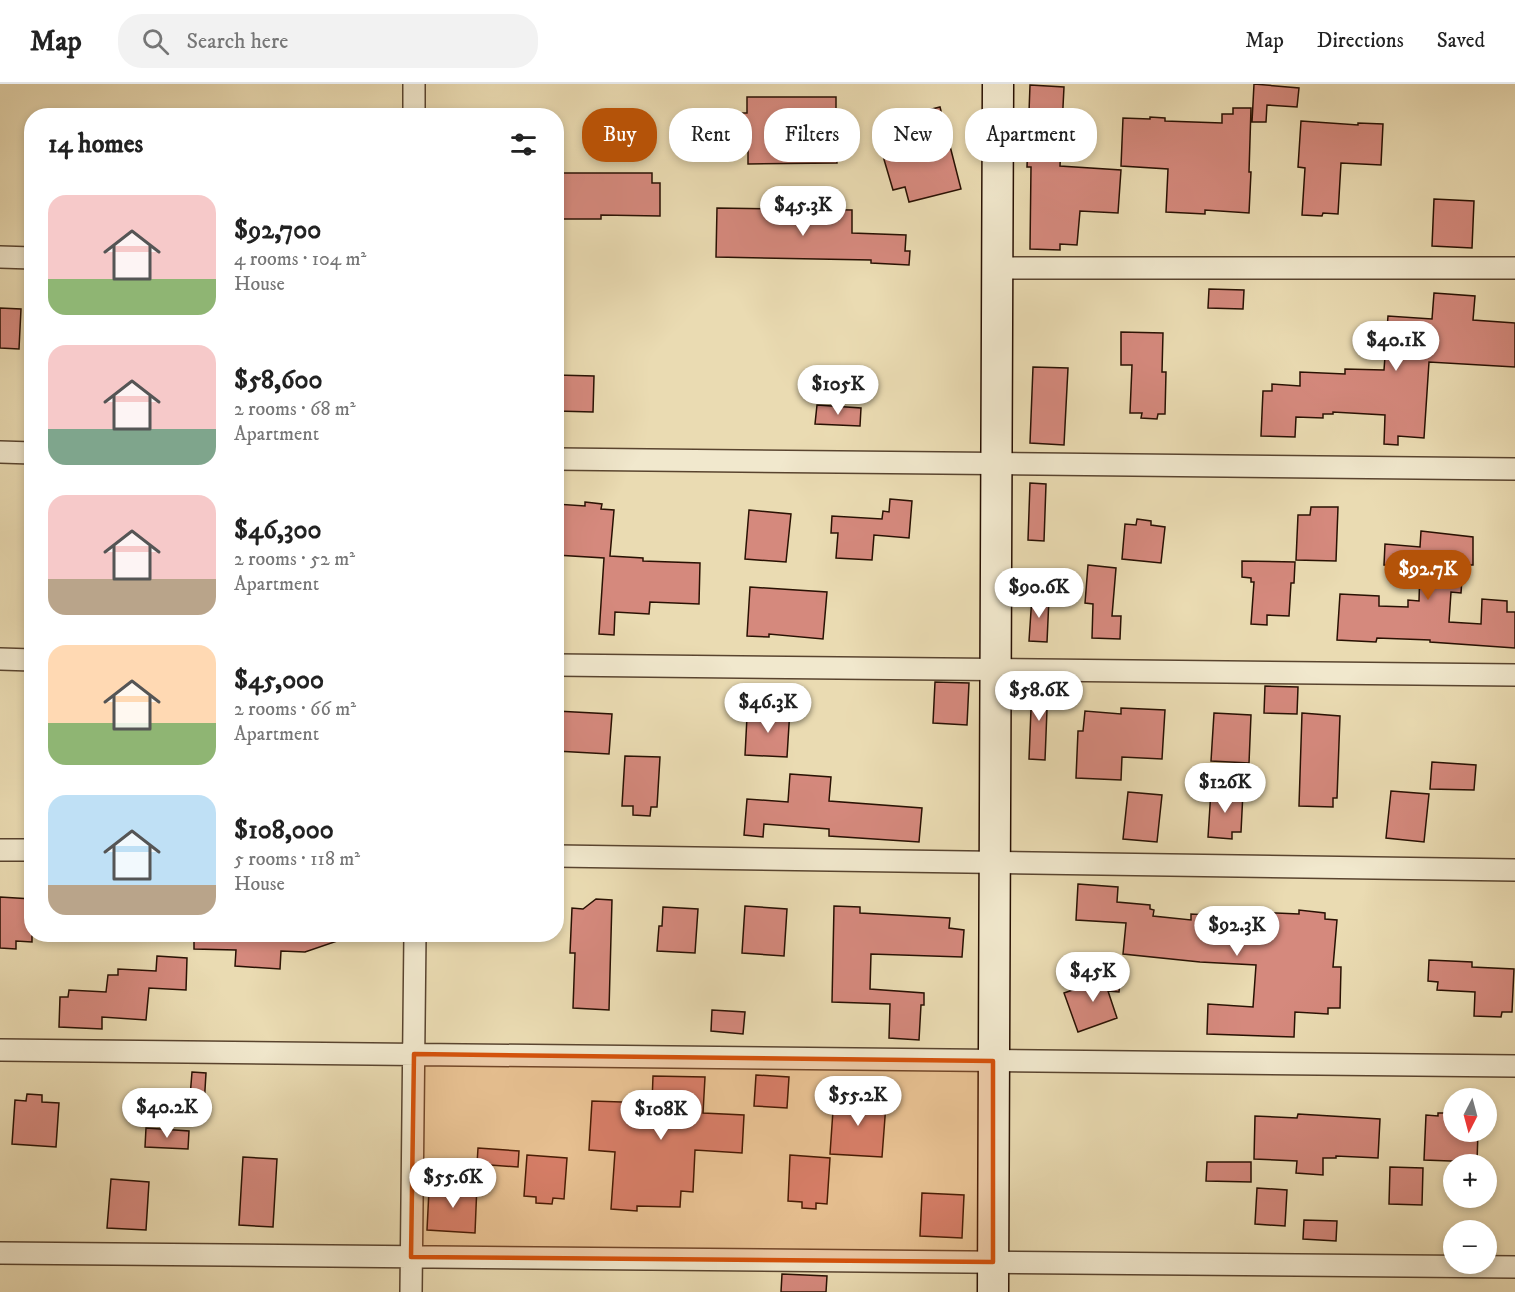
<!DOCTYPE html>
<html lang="en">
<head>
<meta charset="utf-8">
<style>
  body { margin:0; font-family:"IM FELL DW Pica",serif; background:#f2f2f2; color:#222; height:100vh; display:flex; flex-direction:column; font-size:22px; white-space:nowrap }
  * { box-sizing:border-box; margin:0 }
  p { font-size:20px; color:#767676 }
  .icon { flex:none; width:33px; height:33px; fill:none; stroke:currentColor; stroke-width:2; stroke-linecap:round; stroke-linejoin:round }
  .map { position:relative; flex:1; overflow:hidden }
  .panel { position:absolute; left:24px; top:24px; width:540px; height:834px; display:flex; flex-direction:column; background:#fff; border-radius:24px; box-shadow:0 3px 9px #0003 }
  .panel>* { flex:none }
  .top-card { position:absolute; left:582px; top:24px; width:570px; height:54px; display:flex; gap:12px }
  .needle { width:39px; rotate:186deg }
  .fabs { position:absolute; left:1443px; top:1004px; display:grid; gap:12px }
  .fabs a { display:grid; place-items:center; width:54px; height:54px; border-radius:50%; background:#fff; box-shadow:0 3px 9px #0003; font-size:30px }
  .price { position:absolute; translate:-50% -51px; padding:0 14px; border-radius:21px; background:#fff; color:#222; font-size:20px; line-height:39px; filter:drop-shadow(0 2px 3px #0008) }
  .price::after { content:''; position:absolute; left:50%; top:36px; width:18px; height:14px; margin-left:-9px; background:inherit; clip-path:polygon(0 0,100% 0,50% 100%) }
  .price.selected { background:#b45309; color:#fff }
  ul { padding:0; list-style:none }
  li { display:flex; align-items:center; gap:18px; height:150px; padding:0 24px }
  li span { display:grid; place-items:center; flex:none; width:168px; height:120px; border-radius:18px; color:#555 }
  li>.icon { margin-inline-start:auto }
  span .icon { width:72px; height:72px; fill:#fffc; stroke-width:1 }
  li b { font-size:26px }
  h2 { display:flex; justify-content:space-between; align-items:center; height:72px; padding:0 24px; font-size:26px }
  .chip { padding:0 21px; border-radius:24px; background:#fff; box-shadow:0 3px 9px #0003; font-size:21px; line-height:54px }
  .chip.selected { background:#b45309; color:#fff }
  header { display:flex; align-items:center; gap:36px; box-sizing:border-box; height:84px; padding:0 30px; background:#fff; border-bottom:2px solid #e0e0e0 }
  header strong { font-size:28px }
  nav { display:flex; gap:33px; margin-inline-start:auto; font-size:21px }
  .search { width:420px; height:54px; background:#f2f2f2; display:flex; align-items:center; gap:15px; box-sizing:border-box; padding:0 21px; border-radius:24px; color:#767676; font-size:22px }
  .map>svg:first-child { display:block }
  .building { fill:#d5897d; stroke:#291103; stroke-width:1.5 }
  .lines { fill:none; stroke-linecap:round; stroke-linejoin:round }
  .minor-casing { stroke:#59442f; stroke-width:24 }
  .secondary-casing { stroke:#291103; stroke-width:33 }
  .minor { stroke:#f1e8cd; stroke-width:21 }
  .secondary { stroke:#f1e8cd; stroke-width:30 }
  .marked { fill:#d5520b; fill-opacity:0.2; stroke:#d5520b; stroke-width:4.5; stroke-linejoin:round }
</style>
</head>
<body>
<header>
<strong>Map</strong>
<div class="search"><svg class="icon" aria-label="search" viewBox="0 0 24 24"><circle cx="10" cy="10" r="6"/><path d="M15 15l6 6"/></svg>Search here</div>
<nav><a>Map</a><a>Directions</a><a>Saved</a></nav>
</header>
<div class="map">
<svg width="1515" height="1208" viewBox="0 0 1515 1208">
  <rect width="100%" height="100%" fill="#eadbb2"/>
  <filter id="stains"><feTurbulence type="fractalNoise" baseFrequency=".00333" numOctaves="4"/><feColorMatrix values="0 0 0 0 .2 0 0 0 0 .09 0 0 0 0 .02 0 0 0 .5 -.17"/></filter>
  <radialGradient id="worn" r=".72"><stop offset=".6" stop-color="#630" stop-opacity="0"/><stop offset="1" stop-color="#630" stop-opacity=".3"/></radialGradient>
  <path class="building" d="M 1254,0 L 1299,4 L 1297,23 L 1267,21 L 1266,38 L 1252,38 Z
    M 1030,1 L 1064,3 L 1060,82 L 1121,86 L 1118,129 L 1080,127 L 1077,161 L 1060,160 L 1060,166 L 1030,165 L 1031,83 L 1027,83 Z
    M 747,13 L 836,13 L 836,29 L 846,29 L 846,66 L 836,66 L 837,79 L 748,80 L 748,65 L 740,65 L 740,29 L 747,29 Z
    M 940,23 L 961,105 L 909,118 L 905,103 L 893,106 L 878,55 L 892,51 L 888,36 Z
    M 1233,24 L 1251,24 L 1249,88 L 1251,88 L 1249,129 L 1205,126 L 1205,130 L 1166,128 L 1168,85 L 1121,82 L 1123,34 L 1150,35 L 1150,33 L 1165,34 L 1165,37 L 1222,39 L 1222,30 L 1233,30 Z
    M 1301,37 L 1358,41 L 1358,39 L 1383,40 L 1381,81 L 1341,79 L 1338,130 L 1323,129 L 1322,132 L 1302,131 L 1305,84 L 1298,83 Z
    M 556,89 L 652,89 L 652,99 L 660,99 L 660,132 L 601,131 L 601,135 L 556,135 Z
    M 1434,115 L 1474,117 L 1472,164 L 1432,162 Z
    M 717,124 L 852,126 L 852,149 L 906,151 L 905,167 L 910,167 L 909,181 L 871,179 L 871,176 L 716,173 Z
    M 1209,205 L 1244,206 L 1243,225 L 1208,224 Z
    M 1434,209 L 1475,212 L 1473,236 L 1515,239 L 1515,283 L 1429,278 L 1424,354 L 1398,352 L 1398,361 L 1384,360 L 1385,331 L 1333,328 L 1333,330 L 1323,330 L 1323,334 L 1296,333 L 1295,353 L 1261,352 L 1263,307 L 1272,307 L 1272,300 L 1300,302 L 1300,288 L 1345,290 L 1345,285 L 1384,286 L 1388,232 L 1432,235 Z
    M 0,224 L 21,225 L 19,265 L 0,264 Z
    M 1121,248 L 1163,249 L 1162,288 L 1166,288 L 1165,330 L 1158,330 L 1157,335 L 1141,334 L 1142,329 L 1130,329 L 1132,281 L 1121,281 Z
    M 1033,283 L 1068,284 L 1064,361 L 1030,359 Z
    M 556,291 L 594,292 L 593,328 L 556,327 Z
    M 817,321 L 861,324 L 860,342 L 815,340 Z
    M 1030,399 L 1046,400 L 1044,457 L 1028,456 Z
    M 890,415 L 912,417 L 909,454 L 874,451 L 872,476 L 836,474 L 838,449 L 831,449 L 832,432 L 882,435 L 883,427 L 889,428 Z
    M 585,418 L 602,420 L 601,425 L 614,426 L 610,472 L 643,474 L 643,477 L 700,479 L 699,520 L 650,518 L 649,530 L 615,528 L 614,551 L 599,550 L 604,474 L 556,471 L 556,420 L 585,422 Z
    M 1311,423 L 1338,423 L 1336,477 L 1296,476 L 1298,431 L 1310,431 Z
    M 749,426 L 791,430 L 786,478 L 745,475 Z
    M 1137,435 L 1151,437 L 1151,441 L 1165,443 L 1161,479 L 1122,475 L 1125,440 L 1136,441 Z
    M 1421,447 L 1473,453 L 1473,481 L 1463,481 L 1461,509 L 1451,508 L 1449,538 L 1481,540 L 1482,515 L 1507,517 L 1507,528 L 1515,528 L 1515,564 L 1430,558 L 1430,556 L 1377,554 L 1376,558 L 1337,556 L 1340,510 L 1379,512 L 1379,522 L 1408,523 L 1408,516 L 1419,517 L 1420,483 L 1384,481 L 1385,460 L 1420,463 Z
    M 1242,477 L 1295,478 L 1294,499 L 1291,499 L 1289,532 L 1267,531 L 1267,541 L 1251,540 L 1254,498 L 1251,498 L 1251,494 L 1242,493 Z
    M 1088,481 L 1116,484 L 1112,532 L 1121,532 L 1120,555 L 1092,554 L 1093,520 L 1085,519 Z
    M 750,503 L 827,508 L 823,555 L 769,550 L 769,553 L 747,552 Z
    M 1032,512 L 1049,514 L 1047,558 L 1029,557 Z
    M 935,598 L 969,599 L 967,641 L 933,639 Z
    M 1032,600 L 1048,600 L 1045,676 L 1029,675 Z
    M 1265,602 L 1298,603 L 1297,630 L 1264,629 Z
    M 770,624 L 790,625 L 787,673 L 745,671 L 747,633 L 769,634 Z
    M 1121,624 L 1165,626 L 1162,675 L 1122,673 L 1121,696 L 1076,694 L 1078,647 L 1083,647 L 1085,627 L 1121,630 Z
    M 556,627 L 612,630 L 609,670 L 556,667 Z
    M 1214,629 L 1251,631 L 1249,679 L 1211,677 Z
    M 1302,629 L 1340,632 L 1337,714 L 1333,714 L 1333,723 L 1299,722 Z
    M 625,672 L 660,673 L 657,723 L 651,723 L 650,732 L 633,731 L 633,722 L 622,722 Z
    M 1432,678 L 1476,681 L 1474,706 L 1430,705 Z
    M 790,690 L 831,693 L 829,717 L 922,724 L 919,758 L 829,752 L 829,745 L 764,740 L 763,753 L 744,751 L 747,715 L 788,718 Z
    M 1211,706 L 1243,708 L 1241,748 L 1232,748 L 1232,755 L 1208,753 Z
    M 1391,707 L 1429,710 L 1424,758 L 1386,754 Z
    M 1128,708 L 1162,711 L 1157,758 L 1123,755 Z
    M 1078,800 L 1118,803 L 1117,818 L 1150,821 L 1150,825 L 1154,826 L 1153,832 L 1191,836 L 1191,830 L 1208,831 L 1208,828 L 1251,832 L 1251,828 L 1299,830 L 1299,826 L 1325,829 L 1325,835 L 1337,836 L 1333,883 L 1341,883 L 1340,924 L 1328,924 L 1328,930 L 1295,928 L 1294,953 L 1207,950 L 1208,920 L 1253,923 L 1256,881 L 1200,878 L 1123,870 L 1126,839 L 1076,836 Z
    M 0,813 L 32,815 L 32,858 L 16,857 L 16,865 L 0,864 Z
    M 596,815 L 612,816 L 609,926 L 573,924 L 575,869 L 570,869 L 572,824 L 583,825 Z
    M 745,822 L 787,825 L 784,872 L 742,869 Z
    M 834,822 L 860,823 L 860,829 L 950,834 L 949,844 L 964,846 L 962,873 L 871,870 L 870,905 L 924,909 L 924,921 L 921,921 L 919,956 L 889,954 L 890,920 L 832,918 Z
    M 663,823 L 698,825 L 695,869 L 657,867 L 659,842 L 662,842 Z
    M 194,850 L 349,850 L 349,853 L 305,868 L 281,867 L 280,885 L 235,882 L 236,866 L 194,865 Z
    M 157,872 L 187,874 L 186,906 L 149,904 L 146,936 L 102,933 L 102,945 L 59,943 L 60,913 L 68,913 L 69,906 L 106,908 L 108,891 L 118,891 L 118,885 L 156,887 Z
    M 1429,876 L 1472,878 L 1472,883 L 1514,885 L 1512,928 L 1502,928 L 1501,933 L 1474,932 L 1475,908 L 1437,906 L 1438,898 L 1428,897 Z
    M 1121,889 L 1119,908 L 1108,907 L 1117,934 L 1078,948 L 1064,909 Z
    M 712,926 L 745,928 L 743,950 L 711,947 Z
    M 192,988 L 206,989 L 203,1039 L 188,1038 Z
    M 756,991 L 789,993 L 787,1024 L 754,1022 Z
    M 653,992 L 705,993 L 703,1029 L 744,1031 L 742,1069 L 695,1066 L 693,1108 L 681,1107 L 680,1123 L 637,1122 L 637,1127 L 611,1125 L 615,1068 L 589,1066 L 592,1017 L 652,1019 Z
    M 27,1010 L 42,1011 L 42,1018 L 59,1019 L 56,1063 L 12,1060 L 15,1016 L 26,1017 Z
    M 834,1012 L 880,1016 L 886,1020 L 882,1073 L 830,1070 Z
    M 1438,1029 L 1454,1029 L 1454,1047 L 1478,1048 L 1477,1078 L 1424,1076 L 1426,1031 L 1438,1032 Z
    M 1298,1030 L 1380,1035 L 1378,1074 L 1336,1072 L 1336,1074 L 1323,1074 L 1323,1091 L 1296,1089 L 1297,1077 L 1254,1075 L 1255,1032 L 1297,1034 Z
    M 146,1044 L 189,1047 L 188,1065 L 145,1063 Z
    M 478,1064 L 519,1067 L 518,1083 L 477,1080 Z
    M 527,1071 L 567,1074 L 564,1115 L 553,1114 L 552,1120 L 536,1119 L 536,1113 L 524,1112 Z
    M 790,1071 L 830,1074 L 827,1120 L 816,1119 L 816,1125 L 802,1124 L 802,1118 L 788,1117 Z
    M 243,1073 L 277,1075 L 273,1143 L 239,1141 Z
    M 1207,1078 L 1251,1078 L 1251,1098 L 1206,1097 Z
    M 1390,1083 L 1423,1084 L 1422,1121 L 1389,1120 Z
    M 111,1095 L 149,1098 L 146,1146 L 107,1144 Z
    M 451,1099 L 477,1100 L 475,1149 L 427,1146 L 429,1106 L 451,1107 Z
    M 1257,1104 L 1287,1106 L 1285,1142 L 1255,1140 Z
    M 922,1109 L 964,1111 L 962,1154 L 920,1152 Z
    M 1304,1136 L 1337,1137 L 1336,1157 L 1303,1155 Z
    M 782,1190 L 827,1192 L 826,1208 L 781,1208 Z"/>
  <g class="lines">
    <g class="minor-casing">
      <path id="minor" d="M 414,0 L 414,32
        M 0,173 L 32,174
        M 997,184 L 1515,184
        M 0,368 L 32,369
        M 556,375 L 1515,385
        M 0,575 L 32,576
        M 556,581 L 1515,591
        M 0,766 L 32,766
        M 556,772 L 1515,786
        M 0,966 L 1515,982
        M 0,1169 L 1515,1183
        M 411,1208 L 415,850"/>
    </g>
    <g class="secondary-casing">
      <path id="secondary" d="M 993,1208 L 998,0"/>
    </g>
    <use href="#minor" class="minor"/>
    <use href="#secondary" class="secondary"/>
  </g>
  <path class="marked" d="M 414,970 L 993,977 L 993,1178 L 411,1173 Z"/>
  <rect width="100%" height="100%" filter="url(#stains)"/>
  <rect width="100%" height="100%" fill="url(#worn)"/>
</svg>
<div class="fabs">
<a><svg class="needle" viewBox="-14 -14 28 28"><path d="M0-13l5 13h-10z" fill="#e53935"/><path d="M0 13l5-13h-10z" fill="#767676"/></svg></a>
<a>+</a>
<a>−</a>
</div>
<b class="price" style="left:803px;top:153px">$45.3K</b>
<b class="price" style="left:1396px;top:288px">$40.1K</b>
<b class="price" style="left:838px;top:332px">$105K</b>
<b class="price selected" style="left:1428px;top:517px">$92.7K</b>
<b class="price" style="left:1039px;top:535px">$90.6K</b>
<b class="price" style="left:1039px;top:638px">$58.6K</b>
<b class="price" style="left:768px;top:650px">$46.3K</b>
<b class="price" style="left:1225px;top:730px">$126K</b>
<b class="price" style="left:1237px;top:873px">$92.3K</b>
<b class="price" style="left:1093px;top:919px">$45K</b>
<b class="price" style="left:858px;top:1043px">$55.2K</b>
<b class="price" style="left:167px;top:1055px">$40.2K</b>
<b class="price" style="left:661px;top:1057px">$108K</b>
<b class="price" style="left:453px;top:1125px">$55.6K</b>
<div class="top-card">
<a class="chip selected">Buy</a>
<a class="chip">Rent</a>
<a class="chip">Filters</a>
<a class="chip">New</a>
<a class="chip">Apartment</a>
</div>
<section class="panel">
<h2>14 homes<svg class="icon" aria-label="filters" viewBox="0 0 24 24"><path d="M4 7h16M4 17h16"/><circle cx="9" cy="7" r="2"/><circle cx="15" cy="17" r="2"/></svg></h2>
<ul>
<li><span style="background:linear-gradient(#f6c9c9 70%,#8fb573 0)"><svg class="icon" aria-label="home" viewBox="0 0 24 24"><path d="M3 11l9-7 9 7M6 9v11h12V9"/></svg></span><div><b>$92,700</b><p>4 rooms · 104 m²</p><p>House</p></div></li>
<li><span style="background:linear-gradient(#f6c9c9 70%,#7fa58c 0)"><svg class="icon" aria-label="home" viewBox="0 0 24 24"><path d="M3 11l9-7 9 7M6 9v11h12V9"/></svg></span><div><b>$58,600</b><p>2 rooms · 68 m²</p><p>Apartment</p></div></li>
<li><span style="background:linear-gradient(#f6c9c9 70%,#b9a48a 0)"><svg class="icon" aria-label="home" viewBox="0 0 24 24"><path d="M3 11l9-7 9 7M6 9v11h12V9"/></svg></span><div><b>$46,300</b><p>2 rooms · 52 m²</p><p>Apartment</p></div></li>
<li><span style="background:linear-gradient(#ffd9b3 65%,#8fb573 0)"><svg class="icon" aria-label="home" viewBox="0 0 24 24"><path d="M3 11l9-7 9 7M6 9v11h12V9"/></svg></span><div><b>$45,000</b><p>2 rooms · 66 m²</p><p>Apartment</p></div></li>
<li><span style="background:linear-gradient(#bfe0f5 75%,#b9a48a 0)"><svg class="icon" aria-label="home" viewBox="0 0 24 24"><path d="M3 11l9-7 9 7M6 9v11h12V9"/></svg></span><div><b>$108,000</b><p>5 rooms · 118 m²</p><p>House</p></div></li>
</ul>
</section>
</div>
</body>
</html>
